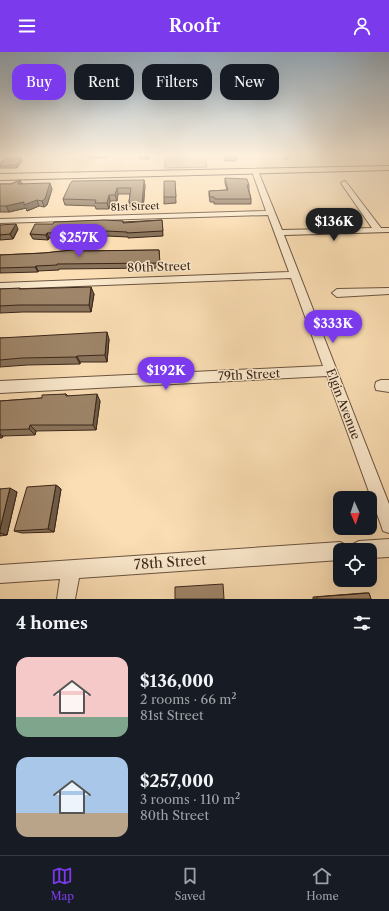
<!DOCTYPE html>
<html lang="en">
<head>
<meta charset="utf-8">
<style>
  body { margin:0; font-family:"Libre Caslon Text",serif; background:#20242c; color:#f1f3f6; height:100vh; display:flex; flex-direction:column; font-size:15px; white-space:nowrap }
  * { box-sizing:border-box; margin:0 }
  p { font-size:13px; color:#9ea1a6 }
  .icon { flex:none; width:22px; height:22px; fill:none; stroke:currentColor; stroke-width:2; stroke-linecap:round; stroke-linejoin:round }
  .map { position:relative; height:547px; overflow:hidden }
  .sheet { display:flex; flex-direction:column; background:#171b24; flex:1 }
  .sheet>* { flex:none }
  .banner { position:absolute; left:12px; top:12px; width:365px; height:36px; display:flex; gap:8px }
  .needle { width:26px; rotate:177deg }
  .buttons { position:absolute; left:333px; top:439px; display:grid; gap:8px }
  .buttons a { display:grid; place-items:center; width:44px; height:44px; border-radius:8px; background:#171b24; box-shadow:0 4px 16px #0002; font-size:20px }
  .price { position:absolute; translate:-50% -34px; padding:0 9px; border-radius:14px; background:#7c3aed; color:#fff; font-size:13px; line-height:26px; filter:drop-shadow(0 1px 2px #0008) }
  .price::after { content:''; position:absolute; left:50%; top:24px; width:12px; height:9px; margin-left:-6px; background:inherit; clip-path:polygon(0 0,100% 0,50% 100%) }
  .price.current { background:#222; color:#fff }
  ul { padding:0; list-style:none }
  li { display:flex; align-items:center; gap:12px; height:100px; padding:0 16px }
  li span { display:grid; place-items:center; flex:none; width:112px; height:80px; border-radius:12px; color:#555 }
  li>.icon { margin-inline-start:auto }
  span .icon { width:48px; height:48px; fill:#fffc; stroke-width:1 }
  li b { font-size:17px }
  h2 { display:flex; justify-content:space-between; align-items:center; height:48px; padding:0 16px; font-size:17px }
  .chip { padding:0 14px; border-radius:12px; background:#171b24; box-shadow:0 4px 16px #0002; font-size:14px; line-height:36px }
  .chip.current { background:#7c3aed; color:#fff }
  header { display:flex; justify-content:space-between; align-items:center; height:52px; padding:0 16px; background:#7c3aed; color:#fff; font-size:18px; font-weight:600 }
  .tab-bar { display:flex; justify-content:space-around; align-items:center; height:56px; border-top:1px solid #363941; background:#171b24; font-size:11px; color:#9ea1a6 }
  .tab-bar a { display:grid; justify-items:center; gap:2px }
  .tab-bar .current { color:#7c3aed }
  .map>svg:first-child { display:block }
  .green { fill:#dabf9a; stroke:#8a725a }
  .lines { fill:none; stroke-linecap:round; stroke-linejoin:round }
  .minor-casing { stroke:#6b5440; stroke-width:2 }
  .major-casing { stroke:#3b261a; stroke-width:2 }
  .minor { fill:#fceace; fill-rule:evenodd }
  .major { fill:#fbdeb4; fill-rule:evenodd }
  .wall { fill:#89735b; stroke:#3b261a }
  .shaded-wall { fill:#6f5e4a; stroke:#3b261a }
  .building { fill:#9f866a; stroke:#3b261a }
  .labels { text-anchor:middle; stroke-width:3; stroke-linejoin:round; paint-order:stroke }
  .far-street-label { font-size:10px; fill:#3b261a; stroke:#fceace }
  .street-label { font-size:12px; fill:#3b261a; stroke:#fceace }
  .near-street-label { font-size:14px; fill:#3b261a; stroke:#fceace }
</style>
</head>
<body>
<header><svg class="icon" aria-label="menu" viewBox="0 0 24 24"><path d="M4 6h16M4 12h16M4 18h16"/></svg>Roofr<svg class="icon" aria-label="person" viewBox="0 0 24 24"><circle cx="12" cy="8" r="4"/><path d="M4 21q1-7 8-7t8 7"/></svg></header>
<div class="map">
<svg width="389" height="547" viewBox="0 0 389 547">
  <rect width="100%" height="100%" fill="#fbdeb4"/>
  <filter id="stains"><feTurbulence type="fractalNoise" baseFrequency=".005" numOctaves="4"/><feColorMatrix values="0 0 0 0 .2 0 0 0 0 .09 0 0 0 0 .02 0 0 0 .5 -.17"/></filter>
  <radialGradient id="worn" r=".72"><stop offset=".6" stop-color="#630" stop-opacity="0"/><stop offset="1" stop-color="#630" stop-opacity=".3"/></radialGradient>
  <path class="green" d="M 165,104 L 205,104 L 207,115 L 165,116 Z"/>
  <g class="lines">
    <g class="minor-casing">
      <path id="minor" d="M 282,104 L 288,104 L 289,105 L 286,107 Z
        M 255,117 L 258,119 L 282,178 L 372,176 L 341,131 L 344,129 L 346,130 L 381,176 L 389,176 L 389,180 L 284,183 L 389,452 L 389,481 L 383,479 L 381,473 L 327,324 L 0,341 L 0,329 L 323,314 L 291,226 L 0,237 L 0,231 L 289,220 L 268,163 L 0,171 L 0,167 L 266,159 L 252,119 Z
        M 389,236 L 389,242 L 337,245 L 332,241 L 337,237 Z
        M 381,328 L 389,328 L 389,340 L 376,338 L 375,334 L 376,330 Z
        M 389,487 L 389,505 L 370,506 L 370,498 L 350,498 L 353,492 L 359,489 Z
        M 340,490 L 346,493 L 348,498 L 340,498 L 340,508 L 79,526 L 75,547 L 57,547 L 60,527 L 0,531 L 0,513 Z"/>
    </g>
    <g class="major-casing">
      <path id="major" d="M 389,114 L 389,118 L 0,128 L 0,122 Z"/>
    </g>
    <use href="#minor" class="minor"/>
    <use href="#major" class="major"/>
  </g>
  <path class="wall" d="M 88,104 L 107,104 L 106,106 L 91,106 L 90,104 Z
    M 139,104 L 149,104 L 149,107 L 140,107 Z
    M 224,104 L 237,104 L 236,109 L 225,109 Z
    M 21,106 L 22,109 L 17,116 L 0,116 L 0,112 Z
    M 225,126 L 249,133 L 249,138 L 251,147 L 251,152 L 214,152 L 214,150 L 210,150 L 209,143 L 209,139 L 227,138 L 225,131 Z
    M 20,128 L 22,132 L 52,137 L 47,153 L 44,155 L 39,154 L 27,159 L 26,156 L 9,160 L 0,160 L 0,132 L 11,132 Z
    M 144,128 L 145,134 L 143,157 L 131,158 L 131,155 L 130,155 L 129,150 L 130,142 L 118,142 L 117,149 L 110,149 L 109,157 L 96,157 L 95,154 L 65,153 L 63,147 Z
    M 175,129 L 176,151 L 164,152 L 164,145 Z
    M 162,168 L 163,184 L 128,186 L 128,185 L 107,184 L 49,186 L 48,188 L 33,187 L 30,182 L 123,169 L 123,170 Z
    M 0,173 L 18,177 L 13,187 L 0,188 Z
    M 82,197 L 83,199 L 159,198 L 160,216 L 59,217 L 59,218 L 38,219 L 38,220 L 0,221 L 0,203 L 44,201 Z
    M 0,237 L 21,237 L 94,242 L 91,260 L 23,260 L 0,261 Z
    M 0,286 L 109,287 L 107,310 L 80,310 L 80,312 L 27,313 L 0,315 Z
    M 66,342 L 68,344 L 100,349 L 96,378 L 36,379 L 35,383 L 3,384 L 2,386 L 0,386 L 0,349 L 42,346 Z
    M 56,433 L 61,437 L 54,480 L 22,481 L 14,479 Z
    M 0,437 L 17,440 L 7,483 L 0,484 Z
    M 364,541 L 369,541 L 371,547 L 313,547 L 313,545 Z"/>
  <path class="shaded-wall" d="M 21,106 L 22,109 L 17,116 L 16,113 Z
    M 144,128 L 145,134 L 143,157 L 142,152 Z
    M 50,131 L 52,137 L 47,153 L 44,155 L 42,149 Z
    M 117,136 L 118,142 L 117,149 L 115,143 Z
    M 109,143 L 110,149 L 109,157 L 107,151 Z
    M 37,148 L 39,154 L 27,159 L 26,156 L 9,160 L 6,154 L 24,150 Z
    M 16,172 L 18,177 L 13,187 L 10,182 Z
    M 47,181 L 49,186 L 48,188 L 46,183 Z
    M 36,214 L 38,219 L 38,220 L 35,215 Z
    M 91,235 L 94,242 L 91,260 L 89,253 Z
    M 107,280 L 109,287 L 107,310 L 105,303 Z
    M 77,304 L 80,310 L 80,312 L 76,305 Z
    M 97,342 L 100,349 L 96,378 L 93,373 Z
    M 30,373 L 36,379 L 35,383 L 29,377 Z
    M 0,382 L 3,384 L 2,386 L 0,384 Z
    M 56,433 L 61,437 L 54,480 L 48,477 Z
    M 10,436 L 17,440 L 7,483 L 0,481 L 0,477 Z"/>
  <path class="building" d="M 21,106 L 16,113 L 0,114 L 0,112 L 4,107 Z
    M 225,126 L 247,127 L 249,133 L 247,133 L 251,147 L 215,147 L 214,145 L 210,145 L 209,139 L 228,138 Z
    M 20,128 L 18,132 L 50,131 L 45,147 L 42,149 L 37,148 L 24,153 L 24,150 L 6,154 L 0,154 L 0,132 L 11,132 Z
    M 144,128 L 142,152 L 130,152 L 130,150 L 129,150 L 131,136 L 117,136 L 115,143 L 109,143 L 107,151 L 95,151 L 96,148 L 63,147 L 70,132 L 72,129 Z
    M 164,129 L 175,129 L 176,145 L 164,145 Z
    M 104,168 L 123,169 L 123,171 L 162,168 L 163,179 L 127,181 L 127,180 L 106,179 L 47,181 L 46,183 L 30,182 L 35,172 L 53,172 L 54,170 Z
    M 16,172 L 10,182 L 0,183 L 0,173 Z
    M 82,197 L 82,199 L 159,198 L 160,211 L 57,212 L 57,213 L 36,214 L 35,215 L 0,216 L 0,203 L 44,201 Z
    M 91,235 L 89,253 L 19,253 L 0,254 L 0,237 L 20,236 L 19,237 Z
    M 107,280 L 105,303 L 77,304 L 76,305 L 22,306 L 0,308 L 0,286 Z
    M 66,342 L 66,344 L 97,342 L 93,373 L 30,373 L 29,377 L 0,378 L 0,349 L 42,346 L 42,343 Z
    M 56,433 L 48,477 L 14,479 L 27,435 Z
    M 10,436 L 0,477 L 0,437 Z
    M 223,532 L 224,547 L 175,547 L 175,535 Z
    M 369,541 L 371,547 L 317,547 L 317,545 Z"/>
  <linearGradient id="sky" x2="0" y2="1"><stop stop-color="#95acbe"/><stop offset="0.57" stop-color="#fdf0dd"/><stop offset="1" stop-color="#fdf0dd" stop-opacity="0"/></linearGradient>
  <rect width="389" height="181" fill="url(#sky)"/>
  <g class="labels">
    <g class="far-street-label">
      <text transform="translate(135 154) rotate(-2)" y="4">81st Street</text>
    </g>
    <g class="street-label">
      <text transform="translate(159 215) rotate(-2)" y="4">80th Street</text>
      <text transform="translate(249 323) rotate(-3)" y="4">79th Street</text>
      <text transform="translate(343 352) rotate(69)" y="4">Elgin Avenue</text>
    </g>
    <g class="near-street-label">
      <text transform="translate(170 510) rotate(-4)" y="5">78th Street</text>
    </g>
  </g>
  <rect width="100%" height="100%" filter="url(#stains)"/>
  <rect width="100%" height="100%" fill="url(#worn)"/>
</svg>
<div class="buttons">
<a><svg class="needle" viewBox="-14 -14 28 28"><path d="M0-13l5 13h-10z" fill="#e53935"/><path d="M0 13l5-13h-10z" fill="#9ea1a6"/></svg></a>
<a><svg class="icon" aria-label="locate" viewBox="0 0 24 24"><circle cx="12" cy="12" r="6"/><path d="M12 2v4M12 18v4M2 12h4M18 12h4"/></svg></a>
</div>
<b class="price current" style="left:334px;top:190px">$136K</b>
<b class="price" style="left:79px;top:206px">$257K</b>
<b class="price" style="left:333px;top:292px">$333K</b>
<b class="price" style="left:166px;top:339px">$192K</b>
<div class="banner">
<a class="chip current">Buy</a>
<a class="chip">Rent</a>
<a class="chip">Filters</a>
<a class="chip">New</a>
</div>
</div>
<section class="sheet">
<h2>4 homes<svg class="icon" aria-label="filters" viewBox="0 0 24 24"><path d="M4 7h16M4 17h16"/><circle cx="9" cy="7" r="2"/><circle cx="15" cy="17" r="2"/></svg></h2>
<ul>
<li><span style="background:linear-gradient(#f6c9c9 75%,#7fa58c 0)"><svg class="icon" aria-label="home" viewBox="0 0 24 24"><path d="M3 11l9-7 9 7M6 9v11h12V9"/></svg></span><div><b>$136,000</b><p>2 rooms · 66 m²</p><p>81st Street</p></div></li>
<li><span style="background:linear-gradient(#a9c7e8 70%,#b9a48a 0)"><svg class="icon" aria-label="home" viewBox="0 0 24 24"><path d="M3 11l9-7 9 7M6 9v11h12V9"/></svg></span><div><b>$257,000</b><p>3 rooms · 110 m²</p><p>80th Street</p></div></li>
</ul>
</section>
<nav class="tab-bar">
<a class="current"><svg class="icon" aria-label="map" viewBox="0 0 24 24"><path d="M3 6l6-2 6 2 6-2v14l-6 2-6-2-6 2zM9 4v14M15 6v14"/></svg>Map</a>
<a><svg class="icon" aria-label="saved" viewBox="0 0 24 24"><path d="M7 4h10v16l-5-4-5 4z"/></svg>Saved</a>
<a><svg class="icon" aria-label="home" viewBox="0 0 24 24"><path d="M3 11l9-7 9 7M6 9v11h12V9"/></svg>Home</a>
</nav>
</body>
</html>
